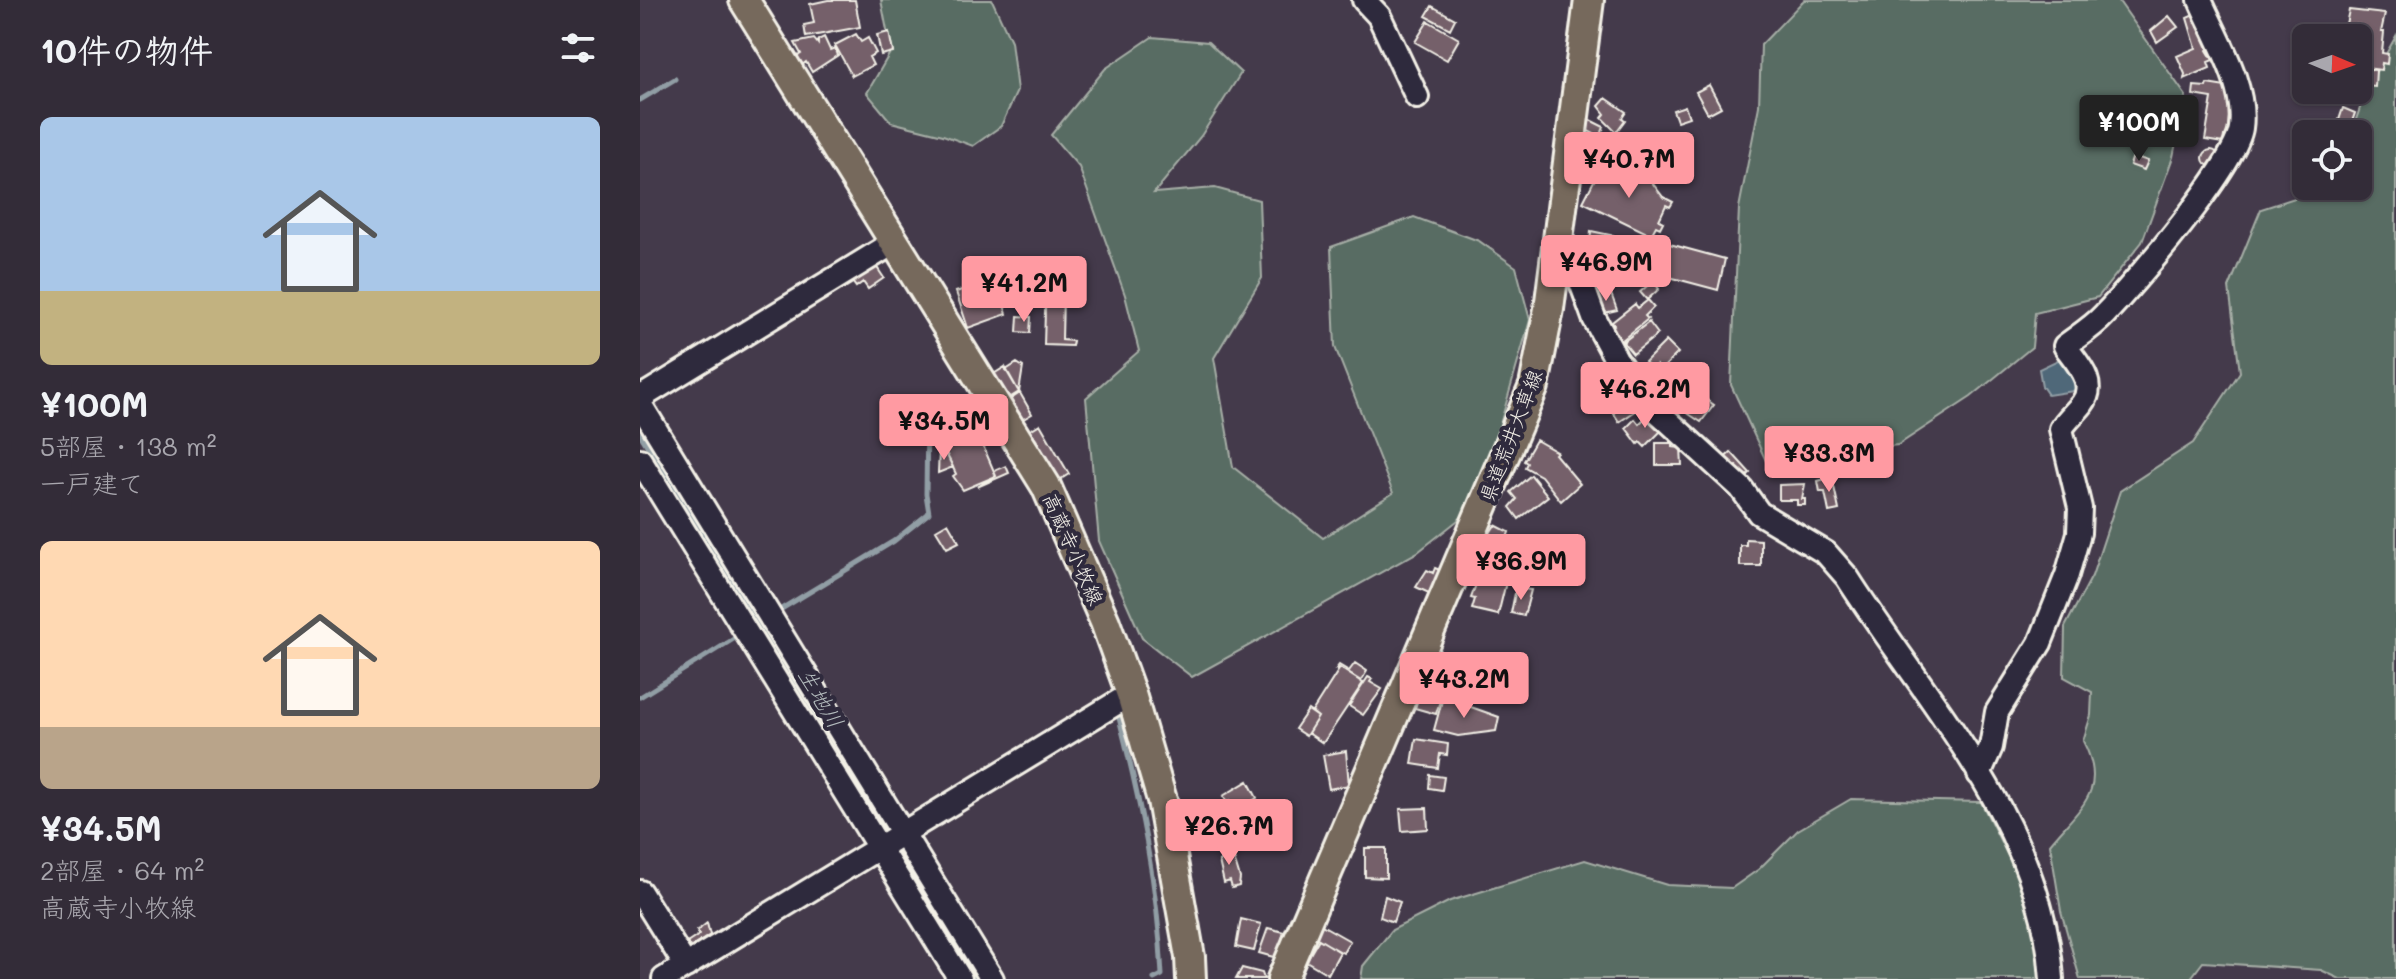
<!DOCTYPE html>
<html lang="ja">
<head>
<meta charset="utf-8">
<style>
  body { margin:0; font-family:Mali,"Klee One",sans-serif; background:#3b3440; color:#f1f3f6; height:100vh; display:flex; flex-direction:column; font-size:30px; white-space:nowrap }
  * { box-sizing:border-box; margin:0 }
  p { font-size:26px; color:#a9a7ae }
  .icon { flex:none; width:44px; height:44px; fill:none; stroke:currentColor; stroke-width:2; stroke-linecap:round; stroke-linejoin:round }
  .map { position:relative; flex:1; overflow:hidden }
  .sheet { display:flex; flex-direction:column; background:#332c38; width:640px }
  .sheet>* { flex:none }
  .needle { width:52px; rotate:92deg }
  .buttons { position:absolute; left:1652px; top:24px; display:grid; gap:16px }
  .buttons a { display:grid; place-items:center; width:80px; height:80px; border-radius:12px; background:#332c38; box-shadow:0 2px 6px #0004,0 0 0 2px #4e4853; font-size:40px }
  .price { position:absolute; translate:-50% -68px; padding:0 18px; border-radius:8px; background:#ff9aa2; color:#111; font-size:26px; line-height:52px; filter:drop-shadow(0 2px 4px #0008) }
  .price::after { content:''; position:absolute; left:50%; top:48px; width:24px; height:18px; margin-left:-12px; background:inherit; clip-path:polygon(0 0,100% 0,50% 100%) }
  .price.on { background:#222; color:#fff }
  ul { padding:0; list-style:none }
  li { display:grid; align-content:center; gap:16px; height:424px; padding:0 40px }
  li span { display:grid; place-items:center; height:248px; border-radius:12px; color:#555 }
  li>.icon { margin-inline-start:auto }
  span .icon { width:144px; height:144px; fill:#fffc; stroke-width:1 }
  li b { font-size:34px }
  h2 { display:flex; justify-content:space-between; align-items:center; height:96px; padding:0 40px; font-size:34px }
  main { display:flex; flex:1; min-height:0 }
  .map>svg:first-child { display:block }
  .green { fill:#596c64; stroke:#a6aea6; stroke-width:2 }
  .water { fill:#4f6779; stroke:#919ea5; stroke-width:2 }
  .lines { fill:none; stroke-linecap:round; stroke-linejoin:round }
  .stream { stroke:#919ea5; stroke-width:5 }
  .building { fill:#75616b; stroke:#f4f1e8; stroke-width:2 }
  .minor-casing { stroke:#f4f1e8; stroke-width:28 }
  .major-casing { stroke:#f4f1e8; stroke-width:34 }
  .minor { stroke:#2f2a3d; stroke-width:22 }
  .major { stroke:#76695c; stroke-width:28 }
  .labels { text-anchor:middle; stroke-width:8; stroke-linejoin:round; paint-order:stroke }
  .street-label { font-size:20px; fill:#f4f1e8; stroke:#2f2a3d }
  .water-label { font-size:22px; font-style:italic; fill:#b2babc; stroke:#2f2a3d }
</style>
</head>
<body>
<main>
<section class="sheet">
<h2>10件の物件<svg class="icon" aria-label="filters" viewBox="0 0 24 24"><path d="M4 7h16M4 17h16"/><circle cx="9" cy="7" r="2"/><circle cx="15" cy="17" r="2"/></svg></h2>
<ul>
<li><span style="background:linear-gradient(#a9c7e8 70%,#c2b280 0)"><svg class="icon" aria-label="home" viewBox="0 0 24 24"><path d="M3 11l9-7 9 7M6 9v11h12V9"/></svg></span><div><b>¥100M</b><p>5部屋 · 138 m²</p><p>一戸建て</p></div></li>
<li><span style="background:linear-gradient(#ffd9b3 75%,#b9a48a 0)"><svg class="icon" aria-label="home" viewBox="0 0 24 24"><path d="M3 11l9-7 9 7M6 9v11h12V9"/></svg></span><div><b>¥34.5M</b><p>2部屋 · 64 m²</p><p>高蔵寺小牧線</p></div></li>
</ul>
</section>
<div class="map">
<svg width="1756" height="979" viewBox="0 0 1756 979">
  <rect width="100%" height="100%" fill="#443a4b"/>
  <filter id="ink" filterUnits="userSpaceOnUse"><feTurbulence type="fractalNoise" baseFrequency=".0125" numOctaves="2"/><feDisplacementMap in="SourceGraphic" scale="16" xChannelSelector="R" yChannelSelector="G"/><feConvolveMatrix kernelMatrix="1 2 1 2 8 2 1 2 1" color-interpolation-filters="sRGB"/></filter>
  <g filter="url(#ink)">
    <path class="green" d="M 241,0 L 352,0 L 371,41 L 377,91 L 361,126 L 333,146 L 303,135 L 251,122 L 227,93 L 251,51 Z
      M 1164,0 L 1478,0 L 1546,96 L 1533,157 L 1502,242 L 1458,297 L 1395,313 L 1392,347 L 1331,397 L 1258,445 L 1126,461 L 1091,385 L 1099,208 L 1119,106 L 1121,45 Z
      M 1756,36 L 1756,979 L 1700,979 L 1681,970 L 1563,962 L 1550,979 L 1440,979 L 1421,911 L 1410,844 C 1440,807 1469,791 1443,741 L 1451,715 L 1452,692 L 1424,677 L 1425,627 L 1452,576 L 1480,491 L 1553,443 L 1600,372 L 1589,288 L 1621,209 L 1692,186 L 1718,186 L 1718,134 L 1711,134 L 1727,88 Z
      M 512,37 L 568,42 L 601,73 L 561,136 L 514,193 L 575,188 L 619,200 L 622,278 L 574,358 L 593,467 L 683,538 L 753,493 L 695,347 L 691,247 L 774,217 L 839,241 L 876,267 L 890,320 L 837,505 L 778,552 L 552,677 L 502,638 L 459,541 L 446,398 L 499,351 L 485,295 L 439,167 L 411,135 L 465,69 Z
      M 1211,799 L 1341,802 L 1388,896 L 1402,979 L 721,979 L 723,966 L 752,930 L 810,901 L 945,860 L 1027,885 L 1092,888 L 1119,869 L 1158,830 Z"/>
    <path class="water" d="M 1422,358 L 1428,360 L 1440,390 L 1408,395 L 1402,386 L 1399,369 Z"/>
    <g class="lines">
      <path class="stream" d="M 0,100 L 35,79
        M 0,434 L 246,835
        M 138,611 L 254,541 L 289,513 L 286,494 L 287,418 L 319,406
        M 0,697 L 100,635
        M 478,714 C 500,800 518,886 522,975 L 514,979
        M 253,847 L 334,979"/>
    </g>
    <path class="building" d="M 188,0 L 215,0 L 220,27 L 166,37 L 164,25 L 174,23 L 170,4 Z
      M 792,6 L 815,19 L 810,29 L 786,16 Z
      M 1709,10 L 1745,14 L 1741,32 L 1744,32 L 1742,53 L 1748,54 L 1747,64 L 1742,63 L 1741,70 L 1718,67 L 1720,25 L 1706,24 Z
      M 1556,14 L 1571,45 L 1567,50 L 1573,60 L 1568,62 L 1570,68 L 1544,79 L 1545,74 L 1537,56 L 1556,48 L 1547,18 Z
      M 1529,16 L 1538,27 L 1517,42 L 1511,31 Z
      M 788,21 L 819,39 L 807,60 L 775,42 Z
      M 249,32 L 253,52 L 241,55 L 237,35 Z
      M 216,34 L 221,42 L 228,38 L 236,53 L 229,57 L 233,65 L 212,76 L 195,45 Z
      M 184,37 L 190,50 L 195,48 L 198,55 L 172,72 L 166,62 L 161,66 L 156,57 L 161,54 L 155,43 L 174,39 L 178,44 L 178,40 Z
      M 1718,69 L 1736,70 L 1735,87 L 1718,85 Z
      M 1567,84 L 1592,88 L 1587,136 L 1584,136 L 1583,143 L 1565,140 L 1572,98 L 1553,95 L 1554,86 L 1566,87 Z
      M 1069,85 L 1081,107 L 1068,114 L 1056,92 Z
      M 966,98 L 986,112 L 982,118 L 985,120 L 976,132 L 962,118 L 965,114 L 959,106 Z
      M 1045,106 L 1049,117 L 1037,121 L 1033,110 Z
      M 1703,108 L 1715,113 L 1709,130 L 1697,126 Z
      M 950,120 L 964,127 L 960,137 L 946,130 Z
      M 1015,139 L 1034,152 L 1018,175 L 1002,164 L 1005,159 L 1002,158 Z
      M1563 158a8 8 0 1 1 16 0a8 8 0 1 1-16 0Z
      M 1493,156 L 1508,161 L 1504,170 L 1490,165 Z
      M 998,164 L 1023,197 L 1033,202 L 1030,207 L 1026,205 L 1019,220 L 1023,222 L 1020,228 L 1016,226 L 1011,235 L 943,202 L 959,171 L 987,186 Z
      M 951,231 L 975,236 L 971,260 L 949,256 Z
      M 1026,243 L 1085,259 L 1078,290 L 1018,274 Z
      M 236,266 L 244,278 L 228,289 L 223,282 L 216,287 L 210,279 Z
      M 406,277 L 436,278 L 436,295 L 423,295 L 422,340 L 433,341 L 432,346 L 404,345 Z
      M 355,279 L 367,314 L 328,328 L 316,292 Z
      M 1013,281 L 1019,289 L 1007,300 L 1000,292 Z
      M 970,291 L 977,310 L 960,314 L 956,295 Z
      M 1008,300 L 1014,307 L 1005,316 L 1008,319 L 976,345 L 970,337 L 975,333 L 971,327 L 974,325 L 972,322 L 995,304 L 998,308 Z
      M 378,316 L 391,317 L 390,333 L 377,332 Z
      M 1009,322 L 1018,334 L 993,354 L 983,342 Z
      M 1026,341 L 1038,353 L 1021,370 L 1016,365 L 1012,369 L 1005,362 Z
      M 377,363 L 383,367 L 379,392 L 366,370 Z
      M 1004,366 L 1017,379 L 1008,389 L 994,376 Z
      M 365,367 L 379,392 L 366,400 L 352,375 Z
      M 961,371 L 965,377 L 969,375 L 972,380 L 975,379 L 985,395 L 968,406 L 950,379 Z
      M 1042,382 L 1074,405 L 1061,422 L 1029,401 Z
      M 380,393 L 392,414 L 380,421 L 368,401 Z
      M 988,395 L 997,410 L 979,422 L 970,407 Z
      M 1009,414 L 1023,429 L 1005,447 L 1000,442 L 998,444 L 986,428 L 995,419 L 999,424 Z
      M 332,420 L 356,476 L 323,490 L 313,476 L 316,474 L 304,449 L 301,426 Z
      M 400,424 L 429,474 L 416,482 L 387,432 Z
      M 896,440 L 917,452 L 915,454 L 940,484 L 921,501 L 901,476 L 885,467 L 887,463 L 884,461 Z
      M 1016,443 L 1033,443 L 1033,447 L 1041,448 L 1042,465 L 1016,465 Z
      M 304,449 L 313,467 L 298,473 L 299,450 Z
      M 1091,452 L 1110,473 L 1100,483 L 1080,462 Z
      M 366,466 L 369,473 L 337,487 L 356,476 L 354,471 Z
      M 891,475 L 908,496 L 879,519 L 870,507 L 877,499 L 871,492 Z
      M 1192,477 L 1199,510 L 1189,512 L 1185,492 L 1180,492 L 1178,481 Z
      M 1165,484 L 1162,499 L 1165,499 L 1165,505 L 1157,505 L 1157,500 L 1139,500 L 1139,485 Z
      M 308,523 L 319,542 L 307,548 L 296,530 Z
      M 855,525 L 869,532 L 865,544 L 869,545 L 869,559 L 841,547 Z
      M 1106,539 L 1121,540 L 1121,566 L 1100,566 L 1100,545 L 1106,545 Z
      M 795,568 L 802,571 L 793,595 L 776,587 L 787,570 L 793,573 Z
      M 842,568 L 868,574 L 858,615 L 832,609 L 835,599 L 831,598 Z
      M 876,588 L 891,590 L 884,616 L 871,613 Z
      M 715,663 L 727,671 L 721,681 L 700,668 L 696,669 L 699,665 L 709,671 Z
      M 700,668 L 723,683 L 683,743 L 668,733 L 678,717 L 672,712 Z
      M 728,677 L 732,679 L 730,682 L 742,689 L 723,715 L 709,706 Z
      M 780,691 L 801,697 L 796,714 L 775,708 Z
      M 803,697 L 859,717 L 856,731 L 818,736 L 794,730 Z
      M 668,710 L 678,717 L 666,736 L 655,729 Z
      M 776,739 L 808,744 L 807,755 L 800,754 L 798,768 L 772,764 Z
      M 706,751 L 709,785 L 689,789 L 683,755 Z
      M 790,775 L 804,777 L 802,790 L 789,788 Z
      M 608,781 L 617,798 L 597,810 L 590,800 L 587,802 L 583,796 Z
      M 548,805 L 550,823 L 542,824 L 539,806 Z
      M 787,808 L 788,829 L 762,831 L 760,809 Z
      M 589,811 L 592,828 L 580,831 L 577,814 Z
      M 590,845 L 600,878 L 599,886 L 592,888 L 590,881 L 584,883 L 579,861 L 583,860 L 581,847 Z
      M 725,848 L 746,848 L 746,878 L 725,877 Z
      M 745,896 L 760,902 L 753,922 L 740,917 Z
      M 601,919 L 621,924 L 614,951 L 596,947 Z
      M 67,923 L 70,935 L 50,948 L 47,943 L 59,935 L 57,931 Z
      M 680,924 L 710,941 L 703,953 L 673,936 Z
      M 628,928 L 644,932 L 637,958 L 619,953 Z
      M 679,939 L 700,952 L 688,974 L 666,961 Z
      M 602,968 L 622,973 L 624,979 L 596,979 Z"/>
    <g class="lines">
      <g class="minor-casing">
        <path id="minor" d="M 724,0 L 739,16 L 777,97
          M 918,238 L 933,260 L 954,318 L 976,359 L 1005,400 L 1101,488 L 1119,513 L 1186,553 L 1207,577 C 1286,701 1403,825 1412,979
          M 0,398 L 253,243
          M 0,404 L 352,979
          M 0,460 L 320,979
          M 1339,774 L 1351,747 L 1357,712 L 1400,643 L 1427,575 L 1439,533 L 1440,508 L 1421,429 C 1427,419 1435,413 1442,404 C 1458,383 1437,363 1425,346 C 1438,336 1453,327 1464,315 C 1494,284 1596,165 1601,128 C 1607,86 1576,38 1560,0
          M 0,892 L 46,966
          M 24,979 L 491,694"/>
      </g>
      <g class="major-casing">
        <path id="major" d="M 104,0 L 406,486 L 465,622 L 491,694 L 522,800 L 550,957 L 551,979
          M 642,979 L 894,386 L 909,309 L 949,0"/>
      </g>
      <use href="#minor" class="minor"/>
      <use href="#major" class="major"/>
    </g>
  </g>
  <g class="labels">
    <g class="street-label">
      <text transform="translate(871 436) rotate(-69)" y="7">県道荒井大草線</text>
      <text transform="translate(433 549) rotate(66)" y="7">高蔵寺小牧線</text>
    </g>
    <g class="water-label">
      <text transform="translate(181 698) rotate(59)" y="8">生地川</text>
    </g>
  </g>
</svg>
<div class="buttons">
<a><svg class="needle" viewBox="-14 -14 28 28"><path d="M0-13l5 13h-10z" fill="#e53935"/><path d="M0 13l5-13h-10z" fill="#a9a7ae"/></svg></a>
<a><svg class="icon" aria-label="locate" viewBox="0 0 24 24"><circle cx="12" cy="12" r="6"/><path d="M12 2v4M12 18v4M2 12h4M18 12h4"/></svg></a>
</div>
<b class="price on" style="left:1499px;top:163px">¥100M</b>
<b class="price" style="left:989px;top:200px">¥40.7M</b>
<b class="price" style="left:966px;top:303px">¥46.9M</b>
<b class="price" style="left:384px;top:324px">¥41.2M</b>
<b class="price" style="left:1005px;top:430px">¥46.2M</b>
<b class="price" style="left:304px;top:462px">¥34.5M</b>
<b class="price" style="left:1189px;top:494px">¥33.3M</b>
<b class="price" style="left:881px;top:602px">¥36.9M</b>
<b class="price" style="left:824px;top:720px">¥43.2M</b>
<b class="price" style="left:589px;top:867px">¥26.7M</b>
</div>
</main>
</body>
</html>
